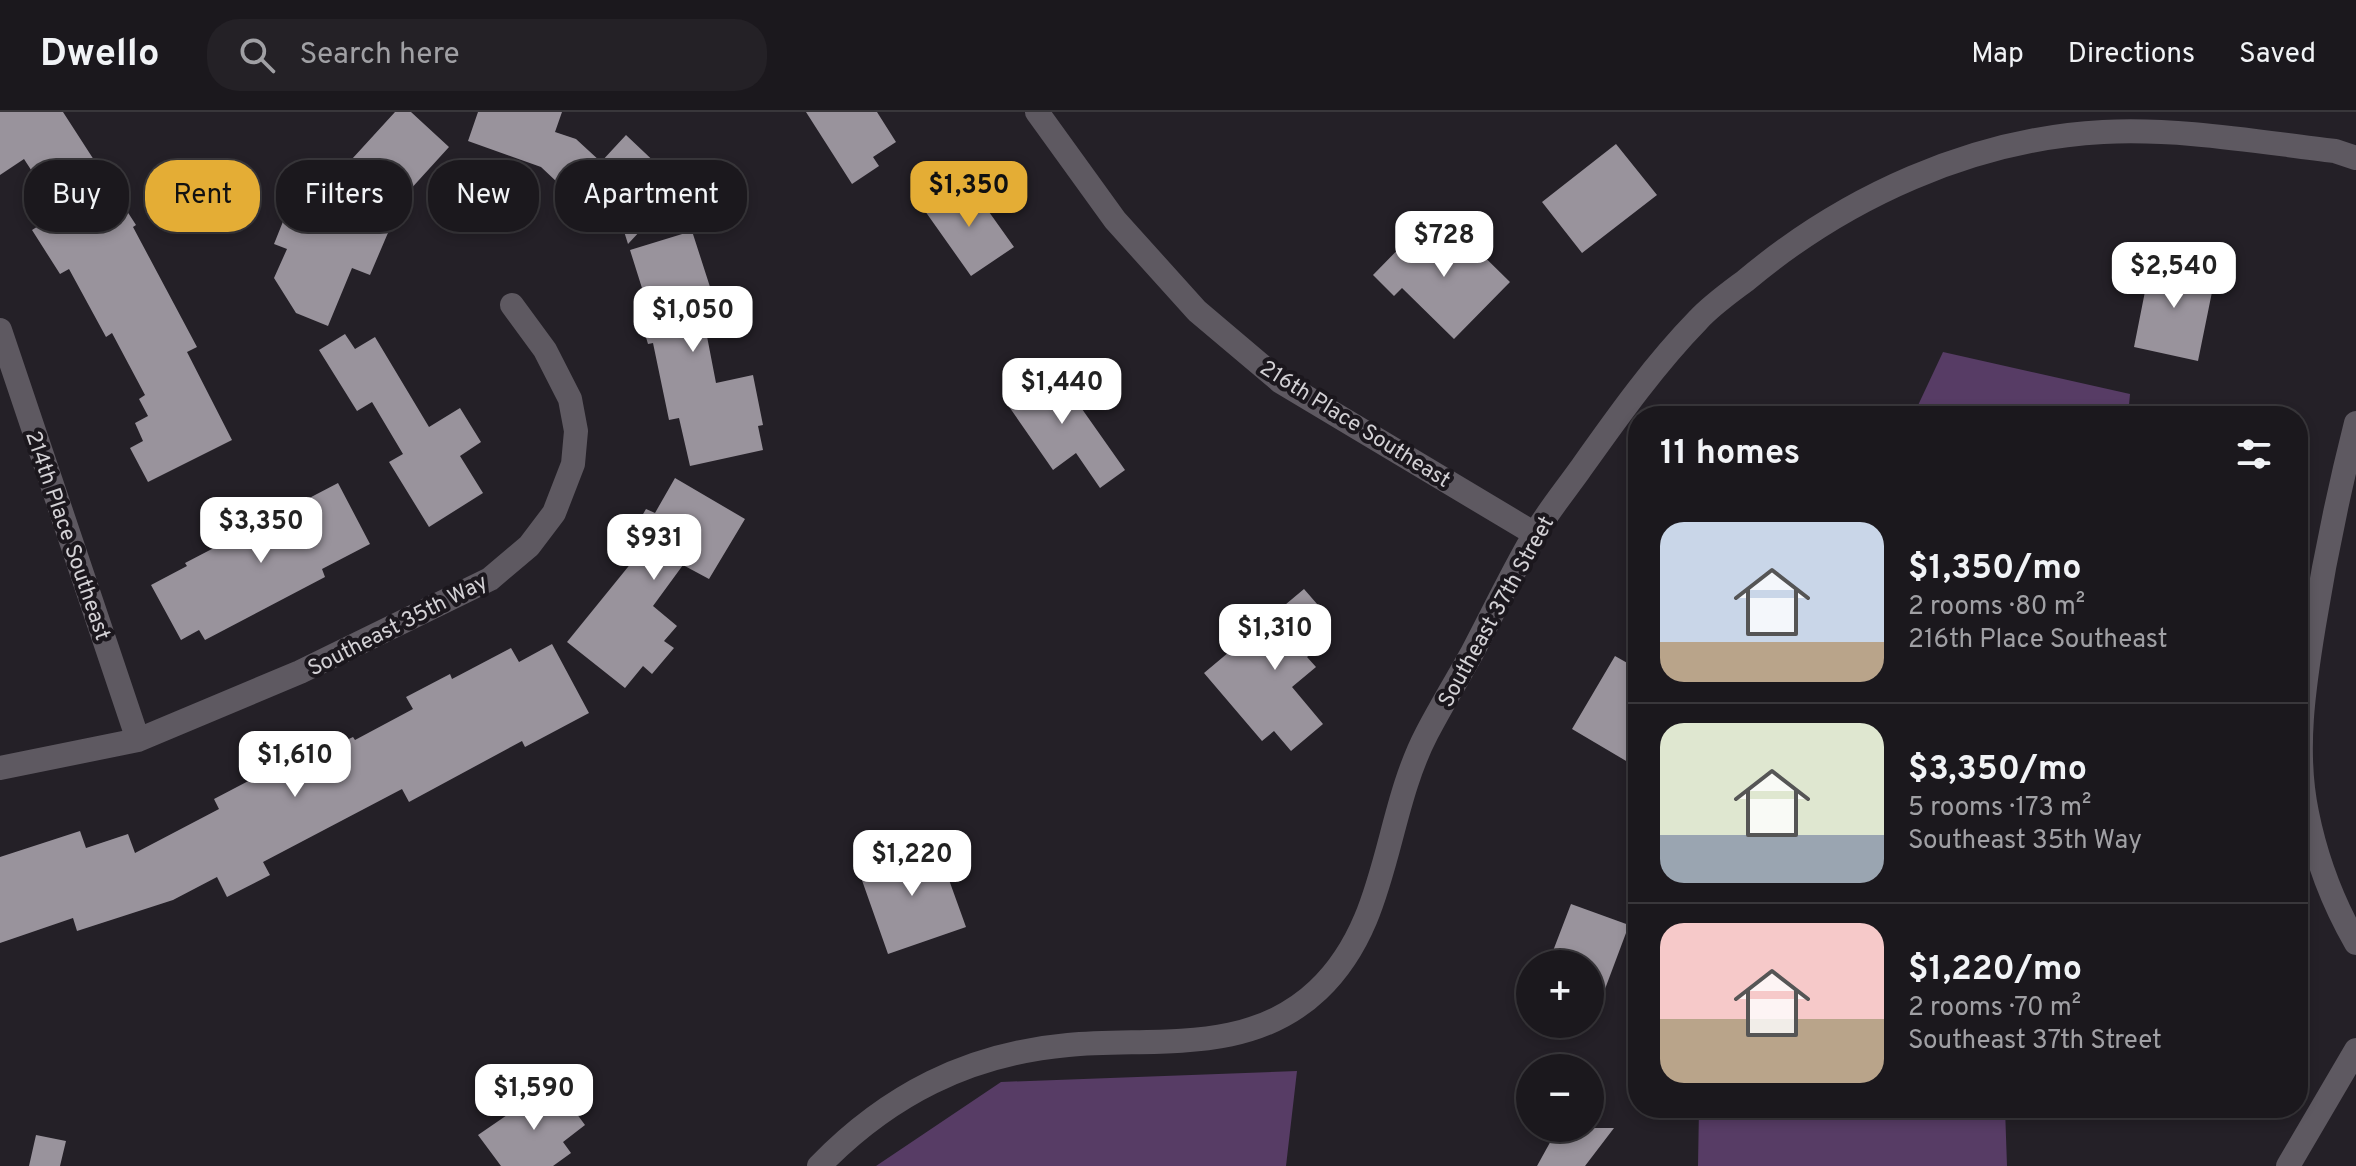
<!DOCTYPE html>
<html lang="en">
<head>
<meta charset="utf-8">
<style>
  body { margin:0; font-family:Overpass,sans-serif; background:#242126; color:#f1f3f6; height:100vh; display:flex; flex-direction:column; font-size:30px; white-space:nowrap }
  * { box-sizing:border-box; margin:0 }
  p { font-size:26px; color:#a0a0a4 }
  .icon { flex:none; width:44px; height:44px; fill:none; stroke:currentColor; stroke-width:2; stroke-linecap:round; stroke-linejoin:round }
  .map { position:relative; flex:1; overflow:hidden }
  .sheet { position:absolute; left:1628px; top:294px; width:680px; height:712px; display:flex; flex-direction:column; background:#1b181d; border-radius:32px; box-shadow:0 4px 12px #0003,0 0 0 2px #39373b }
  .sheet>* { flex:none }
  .hud { position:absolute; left:24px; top:48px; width:760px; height:72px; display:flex; gap:16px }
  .tools { position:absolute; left:1516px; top:838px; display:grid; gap:16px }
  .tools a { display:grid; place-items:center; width:88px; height:88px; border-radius:50%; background:#1b181d; box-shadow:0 4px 12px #0003,0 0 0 2px #39373b; font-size:40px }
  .price { position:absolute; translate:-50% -68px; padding:0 18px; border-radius:16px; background:#fff; color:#222; font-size:26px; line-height:52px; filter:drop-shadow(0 2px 4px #0008) }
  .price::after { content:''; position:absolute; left:50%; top:48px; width:24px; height:18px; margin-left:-12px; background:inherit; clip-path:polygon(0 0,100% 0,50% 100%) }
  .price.current { background:#e4ad35; color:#111 }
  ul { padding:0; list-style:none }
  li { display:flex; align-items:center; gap:24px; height:200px; padding:0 32px }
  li+li { border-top:2px solid #39373b }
  li span { display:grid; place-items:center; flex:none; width:224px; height:160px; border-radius:24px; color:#555 }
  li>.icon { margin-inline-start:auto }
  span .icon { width:96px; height:96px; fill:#fffc; stroke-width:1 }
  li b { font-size:34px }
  h2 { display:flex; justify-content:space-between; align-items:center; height:96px; padding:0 32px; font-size:34px }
  .tag { padding:0 28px; border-radius:32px; background:#1b181d; box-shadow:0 4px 12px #0003,0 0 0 2px #39373b; font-size:28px; line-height:72px }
  .tag.current { background:#e4ad35; color:#111 }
  header { display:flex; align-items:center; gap:48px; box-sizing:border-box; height:112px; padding:0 40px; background:#1b181d; border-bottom:2px solid #39373b }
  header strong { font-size:38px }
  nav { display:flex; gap:44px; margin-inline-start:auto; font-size:28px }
  .search { width:560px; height:72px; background:#242126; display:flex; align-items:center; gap:20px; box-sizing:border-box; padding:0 28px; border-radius:32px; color:#a0a0a4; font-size:30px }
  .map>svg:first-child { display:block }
  .green { fill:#573c65 }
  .building { fill:#99939c }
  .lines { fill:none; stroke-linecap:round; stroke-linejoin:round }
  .street { stroke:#5e5961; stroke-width:24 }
  .labels { text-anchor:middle; stroke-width:8; stroke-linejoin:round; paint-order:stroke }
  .street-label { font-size:22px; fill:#d3d1d5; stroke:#1b171d }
</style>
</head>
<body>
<header>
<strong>Dwello</strong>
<div class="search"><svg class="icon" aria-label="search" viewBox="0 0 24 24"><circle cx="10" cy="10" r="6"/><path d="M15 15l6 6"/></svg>Search here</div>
<nav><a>Map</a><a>Directions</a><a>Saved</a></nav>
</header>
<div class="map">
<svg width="2356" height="1054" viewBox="0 0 2356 1054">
  <rect width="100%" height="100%" fill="#242027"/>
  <path class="green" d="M 1943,240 L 2130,282 L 2128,304 L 1913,304 Z
    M 1297,959 L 1286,1054 L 876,1054 L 1001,970 Z
    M 1699,996 L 2005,996 L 2007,1054 L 1698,1054 Z"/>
  <path class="building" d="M 0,0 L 63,0 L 136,113 L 133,115 L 197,235 L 187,240 L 232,328 L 148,370 L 130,336 L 143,329 L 135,311 L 148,304 L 139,287 L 145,283 L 112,221 L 106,225 L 69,157 L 60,162 L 32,118 L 59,101 L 24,47 L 0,63 Z
    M 395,0 L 411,0 L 449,35 L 408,80 L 412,84 L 396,102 L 370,163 L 352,156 L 328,214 L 296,201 L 274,166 L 287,137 L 274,132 L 292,87 L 309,94 Z
    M 478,0 L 562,0 L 555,20 L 576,27 L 601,50 L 626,23 L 681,75 L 628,132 L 612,81 L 591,102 L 541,55 L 468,29 Z
    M 806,0 L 877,0 L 896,30 L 873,45 L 879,54 L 852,72 Z
    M 1616,32 L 1657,83 L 1582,141 L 1542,90 Z
    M 967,69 L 1014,135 L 971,164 L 925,99 Z
    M 1456,117 L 1510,170 L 1454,227 L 1402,176 L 1394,184 L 1373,163 L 1416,119 L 1435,138 Z
    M 692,119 L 721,209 L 705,214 L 716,271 L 753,263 L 763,313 L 758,314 L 763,338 L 690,354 L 679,306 L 669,308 L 653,231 L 648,232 L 637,195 L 647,192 L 630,138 Z
    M 2152,144 L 2205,155 L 2200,178 L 2212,180 L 2198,249 L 2134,235 Z
    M 345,222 L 355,237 L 375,225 L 429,315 L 460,296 L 481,330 L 460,344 L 483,381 L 429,415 L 389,350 L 403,342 L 372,290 L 357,299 L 319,238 Z
    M 1051,253 L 1125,358 L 1100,376 L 1076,341 L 1053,358 L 1003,286 Z
    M 675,366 L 745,407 L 709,467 L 683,453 L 653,494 L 677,514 L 664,529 L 674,536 L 652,562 L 643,554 L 625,576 L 567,530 L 632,450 L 619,443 L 646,397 L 655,401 Z
    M 338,371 L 370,432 L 322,457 L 325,465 L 205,528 L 199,518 L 181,528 L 151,473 L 187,454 L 185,451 Z
    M 1304,477 L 1331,508 L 1318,519 L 1327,529 L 1307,545 L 1316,555 L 1292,575 L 1323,612 L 1291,639 L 1274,619 L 1262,629 L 1204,561 Z
    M 552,532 L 589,601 L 525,635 L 522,629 L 409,690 L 402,677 L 263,750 L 270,763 L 227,785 L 217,765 L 173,788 L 77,819 L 73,806 L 0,831 L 0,745 L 80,719 L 86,736 L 128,722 L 135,741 L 219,697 L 214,687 L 328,627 L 332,635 L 353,625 L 355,628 L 413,597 L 406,585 L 450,562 L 452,567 L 511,536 L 519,550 Z
    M 1615,544 L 1638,557 L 1638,656 L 1572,617 Z
    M 935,729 L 966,815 L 888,842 L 858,757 Z
    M 1571,792 L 1629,813 L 1593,909 L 1590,909 L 1590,852 L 1548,852 Z
    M 554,971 L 585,1013 L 563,1030 L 571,1041 L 553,1054 L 501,1054 L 478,1023 Z
    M 1558,1016 L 1614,1016 L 1585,1054 L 1537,1054 Z
    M 36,1023 L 66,1029 L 60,1054 L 29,1054 Z"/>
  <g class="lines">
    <path class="street" d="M 1037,0 L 1115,108 L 1197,199 L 1281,270 L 1535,422
      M 0,218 L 138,628
      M 2356,311 C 2339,378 2325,445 2314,513 C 2304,574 2294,639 2307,701 C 2316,746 2333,791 2356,831
      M 0,656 L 138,628 L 300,560 L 490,467 L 529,434 L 554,401 L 573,352 L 576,319 L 570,287 L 545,238 L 512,193
      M 819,1054 C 888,983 968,942 1068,933 C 1154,925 1249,944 1318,878 C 1390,810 1383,705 1427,621 C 1441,594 1457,568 1472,541 C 1492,503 1511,463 1533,425 C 1546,402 1564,380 1579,359 C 1616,307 1654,253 1698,208 C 1712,193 1729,181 1745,169 C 1845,85 1972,27 2103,20 C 2181,16 2258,30 2335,39 L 2356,46
      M 2288,1054 L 2356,938"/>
  </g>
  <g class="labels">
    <g class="street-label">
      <text transform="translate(1356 311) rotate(32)" y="8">216th Place Southeast</text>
      <text transform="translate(69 423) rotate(71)" y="8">214th Place Southeast</text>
      <text transform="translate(1495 499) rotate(-61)" y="8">Southeast 37th Street</text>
      <text transform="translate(397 512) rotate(-27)" y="8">Southeast 35th Way</text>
    </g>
  </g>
</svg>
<div class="tools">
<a>+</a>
<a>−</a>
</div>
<b class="price current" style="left:969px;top:117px">$1,350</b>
<b class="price" style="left:1444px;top:167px">$728</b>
<b class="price" style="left:2174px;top:198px">$2,540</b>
<b class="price" style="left:693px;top:242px">$1,050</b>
<b class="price" style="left:1062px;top:314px">$1,440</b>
<b class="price" style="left:261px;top:453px">$3,350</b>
<b class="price" style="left:654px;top:470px">$931</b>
<b class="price" style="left:1275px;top:560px">$1,310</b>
<b class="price" style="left:295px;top:687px">$1,610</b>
<b class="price" style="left:912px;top:786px">$1,220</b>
<b class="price" style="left:534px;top:1020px">$1,590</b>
<div class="hud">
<a class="tag">Buy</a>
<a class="tag current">Rent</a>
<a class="tag">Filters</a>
<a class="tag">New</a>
<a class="tag">Apartment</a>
</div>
<section class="sheet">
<h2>11 homes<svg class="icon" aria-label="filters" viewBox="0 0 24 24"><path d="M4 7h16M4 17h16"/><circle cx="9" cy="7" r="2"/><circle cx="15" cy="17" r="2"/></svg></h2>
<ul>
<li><span style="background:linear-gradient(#c9d6e8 75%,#b9a48a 0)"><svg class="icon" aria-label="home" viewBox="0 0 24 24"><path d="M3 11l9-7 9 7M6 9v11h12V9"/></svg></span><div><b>$1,350/mo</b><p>2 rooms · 80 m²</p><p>216th Place Southeast</p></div></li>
<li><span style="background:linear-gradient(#dfe7d0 70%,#9aa5b1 0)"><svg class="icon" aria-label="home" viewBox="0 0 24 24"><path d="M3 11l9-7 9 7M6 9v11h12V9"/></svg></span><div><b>$3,350/mo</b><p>5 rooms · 173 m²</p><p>Southeast 35th Way</p></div></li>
<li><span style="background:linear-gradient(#f6c9c9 60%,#b9a48a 0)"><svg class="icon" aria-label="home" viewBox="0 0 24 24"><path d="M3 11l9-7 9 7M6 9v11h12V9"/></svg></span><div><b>$1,220/mo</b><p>2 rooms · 70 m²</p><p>Southeast 37th Street</p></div></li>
</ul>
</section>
</div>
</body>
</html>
